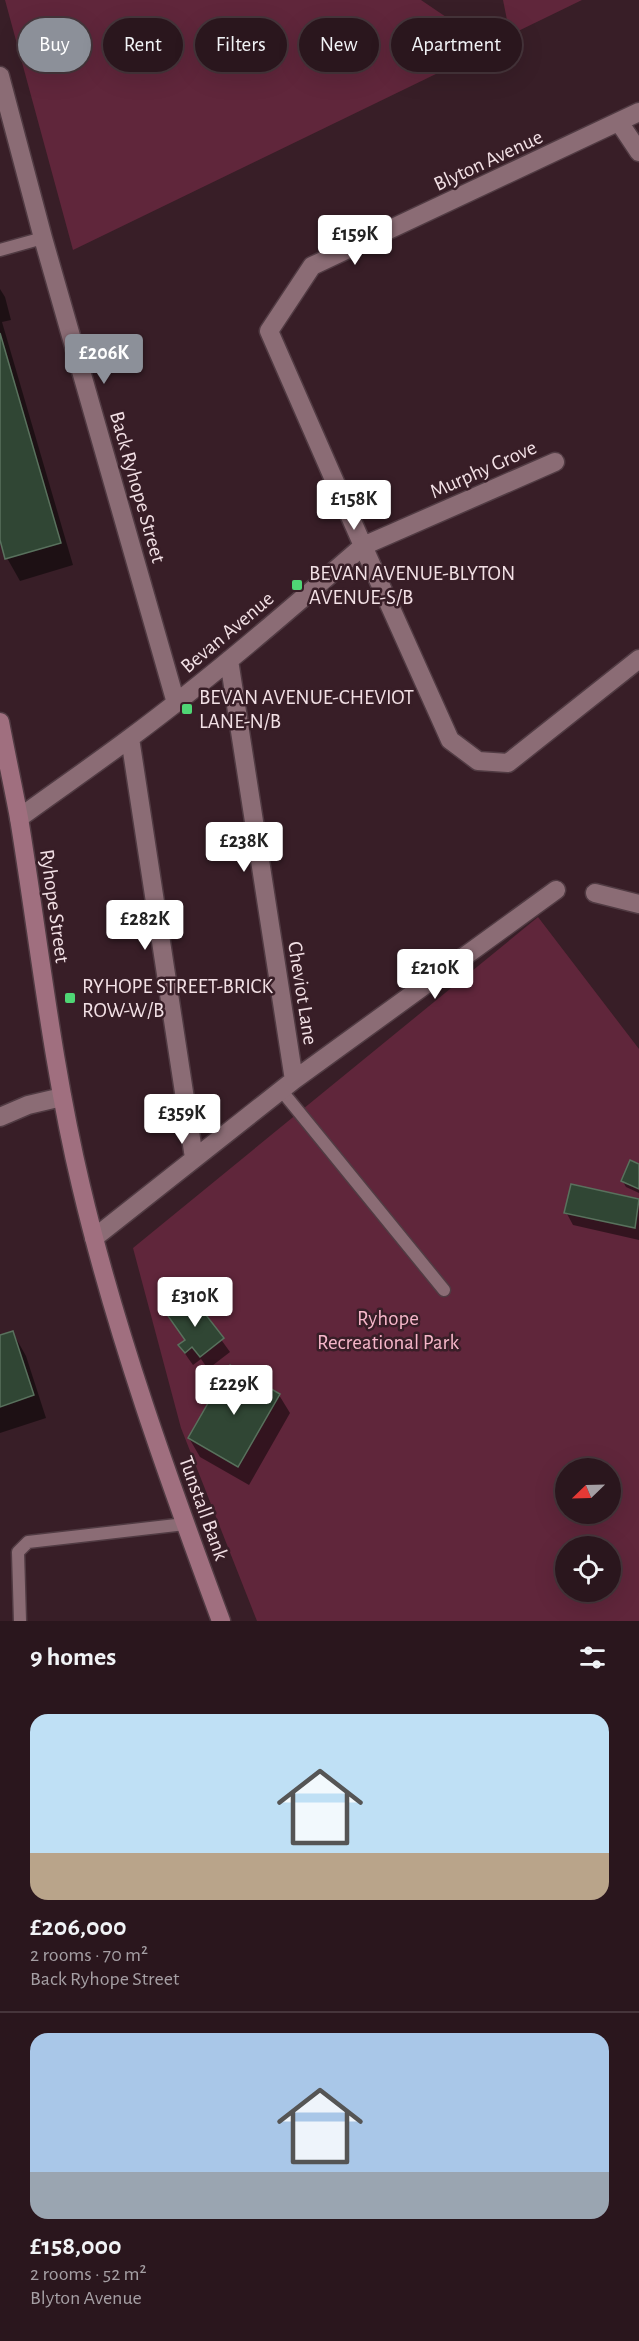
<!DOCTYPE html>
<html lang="en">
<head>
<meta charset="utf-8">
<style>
  body { margin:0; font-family:"Alegreya Sans",sans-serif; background:#36232a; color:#f1f3f6; height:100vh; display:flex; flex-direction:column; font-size:22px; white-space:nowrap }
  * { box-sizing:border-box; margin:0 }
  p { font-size:20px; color:#a59fa4 }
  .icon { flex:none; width:33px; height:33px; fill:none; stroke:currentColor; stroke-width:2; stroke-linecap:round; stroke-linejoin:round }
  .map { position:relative; height:1621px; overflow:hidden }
  .side { display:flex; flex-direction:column; background:#2a161d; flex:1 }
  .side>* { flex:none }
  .guide { position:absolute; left:18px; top:18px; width:603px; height:54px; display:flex; gap:12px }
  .needle { width:39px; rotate:247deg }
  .fabs { position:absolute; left:555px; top:1458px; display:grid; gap:12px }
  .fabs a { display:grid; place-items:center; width:66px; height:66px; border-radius:50%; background:#2a161d; box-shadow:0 6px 24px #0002,0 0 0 2px #46353b; font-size:30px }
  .price { position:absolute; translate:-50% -51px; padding:0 14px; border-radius:6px; background:#fff; color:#222; font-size:20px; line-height:39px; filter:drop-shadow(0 2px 3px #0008) }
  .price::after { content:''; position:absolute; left:50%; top:36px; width:18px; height:14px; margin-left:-9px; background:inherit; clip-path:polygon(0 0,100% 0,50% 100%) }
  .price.on { background:#8c9099; color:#fff }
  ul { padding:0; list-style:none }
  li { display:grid; align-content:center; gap:12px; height:318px; padding:0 30px }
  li+li { border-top:2px solid #46353b }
  li span { display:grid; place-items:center; height:186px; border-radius:18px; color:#555 }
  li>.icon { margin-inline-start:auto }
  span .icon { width:108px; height:108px; fill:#fffc; stroke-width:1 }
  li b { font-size:26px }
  h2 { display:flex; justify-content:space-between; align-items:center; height:72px; padding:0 30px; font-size:26px }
  .pill { padding:0 21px; border-radius:27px; background:#2a161d; box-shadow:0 6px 24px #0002,0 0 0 2px #46353b; font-size:21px; line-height:54px }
  .pill.on { background:#8c9099; color:#fff }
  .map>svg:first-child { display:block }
  .green { fill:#60263b; fill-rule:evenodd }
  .shadow { fill:#0007 }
  .building { fill:#304634; stroke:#59715d; stroke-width:1.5 }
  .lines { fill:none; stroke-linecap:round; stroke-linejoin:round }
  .lane-casing { stroke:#513b43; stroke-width:15 }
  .street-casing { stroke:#513b43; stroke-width:21 }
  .secondary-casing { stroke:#513b43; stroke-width:21 }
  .lane { stroke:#8b6c75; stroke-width:12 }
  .street { stroke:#8b6c75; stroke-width:18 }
  .secondary { stroke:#a06f7f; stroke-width:18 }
  .poi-dot { fill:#4fd675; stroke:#381e27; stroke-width:2 }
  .labels { text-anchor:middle; stroke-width:5; stroke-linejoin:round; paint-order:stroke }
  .street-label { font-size:21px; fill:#f2e0e5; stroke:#381e27 }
  .poi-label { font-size:21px; fill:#f2e0e5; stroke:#381e27; text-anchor:start }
  .park-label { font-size:21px; fill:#f6b6c9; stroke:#381e27 }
</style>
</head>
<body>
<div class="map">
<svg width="639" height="1621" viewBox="0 0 639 1621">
  <rect width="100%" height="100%" fill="#381e27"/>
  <path class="green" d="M 5,0 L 421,0 L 449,19 L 473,56 L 73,250 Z
    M 503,0 L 582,0 L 510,35 Z
    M 538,917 L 639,1049 L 639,1621 L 257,1621 L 181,1428 L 133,1248 ZM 566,1468 L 610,1468 L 610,1514 L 566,1514 ZM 566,1546 L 610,1546 L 610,1592 L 566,1592 Z"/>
  <path class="shadow" d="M 0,289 L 5,297 L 11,320 L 2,322 L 73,565 L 20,581 L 7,558 L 0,535 Z
    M 639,1166 L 639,1193 L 626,1187 L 622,1180 Z
    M 572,1185 L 639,1200 L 639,1240 L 573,1225 L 566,1212 Z
    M 192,1299 L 230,1352 L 208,1369 L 201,1359 L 193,1365 L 188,1358 L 180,1346 L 186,1341 L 170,1317 Z
    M 13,1333 L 26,1356 L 46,1418 L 0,1433 L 0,1337 Z
    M 279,1395 L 290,1413 L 249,1485 L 200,1457 L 189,1438 Z"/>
  <path class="building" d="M 0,333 L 61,543 L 5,559 L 0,540 Z
    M 630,1160 L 639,1164 L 639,1189 L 621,1181 Z
    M 571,1184 L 639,1199 L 635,1228 L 564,1213 Z
    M 192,1297 L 224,1338 L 200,1357 L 192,1347 L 185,1353 L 178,1345 L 185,1340 L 168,1316 Z
    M 13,1331 L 34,1395 L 0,1407 L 0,1335 Z
    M 230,1365 L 280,1394 L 238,1467 L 188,1438 Z"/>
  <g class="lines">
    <g class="lane-casing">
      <path id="lane" d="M 0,250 L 43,238
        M 281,1090 L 444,1290
        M 20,1621 L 18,1552 L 28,1542 L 185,1524"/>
    </g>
    <g class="street-casing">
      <path id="street" d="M 0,76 L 43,238 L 176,703
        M 619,122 L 639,152
        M 555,462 L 363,546 L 269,331 L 312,266 L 639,112
        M 229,660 L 294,1080
        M 130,738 L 194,1158
        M 19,818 C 56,791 94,765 130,738 C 211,678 287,612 363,546 L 450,740 L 478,761 L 508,763 L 639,659
        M 595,893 L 639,904
        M 0,1117 L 28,1105 L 62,1097
        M 94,1238 L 294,1080 L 556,890"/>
    </g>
    <g class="secondary-casing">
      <path id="secondary" d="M 0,722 C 6,754 13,786 19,818 C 39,941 52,1065 81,1186 C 116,1334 168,1478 221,1621"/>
    </g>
    <use href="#lane" class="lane"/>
    <use href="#street" class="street"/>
    <use href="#secondary" class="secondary"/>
  </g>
  <g class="poi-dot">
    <rect x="291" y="579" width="12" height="12" rx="3"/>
    <rect x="181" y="703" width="12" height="12" rx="3"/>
    <rect x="64" y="992" width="12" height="12" rx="3"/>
  </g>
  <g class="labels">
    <g class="street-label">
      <text transform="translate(488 160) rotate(-25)" y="7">Blyton Avenue</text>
      <text transform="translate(483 469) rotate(-24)" y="7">Murphy Grove</text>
      <text transform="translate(138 487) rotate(74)" y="7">Back Ryhope Street</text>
      <text transform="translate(227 632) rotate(-40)" y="7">Bevan Avenue</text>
      <text transform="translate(55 906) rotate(82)" y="7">Ryhope Street</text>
      <text transform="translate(303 993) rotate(81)" y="7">Cheviot Lane</text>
      <text transform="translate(204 1508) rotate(70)" y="7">Tunstall Bank</text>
    </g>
    <g class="poi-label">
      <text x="309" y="580">BEVAN AVENUE-BLYTON<tspan x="309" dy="24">AVENUE-S/B</tspan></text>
      <text x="199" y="704">BEVAN AVENUE-CHEVIOT<tspan x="199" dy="24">LANE-N/B</tspan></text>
      <text x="82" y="993">RYHOPE STREET-BRICK<tspan x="82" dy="24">ROW-W/B</tspan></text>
    </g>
    <g class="park-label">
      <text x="388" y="1325">Ryhope<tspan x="388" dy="24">Recreational Park</tspan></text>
    </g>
  </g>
</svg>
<div class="fabs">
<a><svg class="needle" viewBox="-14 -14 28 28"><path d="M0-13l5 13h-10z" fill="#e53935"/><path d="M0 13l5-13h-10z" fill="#a59fa4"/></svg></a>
<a><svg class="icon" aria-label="locate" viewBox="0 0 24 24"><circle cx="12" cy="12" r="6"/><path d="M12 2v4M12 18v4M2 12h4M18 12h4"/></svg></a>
</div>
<b class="price" style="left:355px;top:266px">£159K</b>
<b class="price on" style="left:104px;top:385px">£206K</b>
<b class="price" style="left:354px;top:531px">£158K</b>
<b class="price" style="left:244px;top:873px">£238K</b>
<b class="price" style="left:145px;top:951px">£282K</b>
<b class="price" style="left:435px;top:1000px">£210K</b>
<b class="price" style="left:182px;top:1145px">£359K</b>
<b class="price" style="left:195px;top:1328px">£310K</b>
<b class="price" style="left:234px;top:1416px">£229K</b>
<div class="guide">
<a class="pill on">Buy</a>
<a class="pill">Rent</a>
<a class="pill">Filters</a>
<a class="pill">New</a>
<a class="pill">Apartment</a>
</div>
</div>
<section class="side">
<h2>9 homes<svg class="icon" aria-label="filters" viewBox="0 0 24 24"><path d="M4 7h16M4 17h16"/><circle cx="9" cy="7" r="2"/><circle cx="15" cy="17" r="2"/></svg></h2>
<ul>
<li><span style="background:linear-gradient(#bfe0f5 75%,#b9a48a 0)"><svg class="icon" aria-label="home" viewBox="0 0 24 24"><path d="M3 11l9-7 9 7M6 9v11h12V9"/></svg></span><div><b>£206,000</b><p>2 rooms · 70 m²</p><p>Back Ryhope Street</p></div></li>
<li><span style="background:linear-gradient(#a9c7e8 75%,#9aa5b1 0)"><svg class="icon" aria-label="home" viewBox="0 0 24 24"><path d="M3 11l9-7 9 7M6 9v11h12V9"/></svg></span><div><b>£158,000</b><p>2 rooms · 52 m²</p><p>Blyton Avenue</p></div></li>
</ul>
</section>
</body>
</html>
